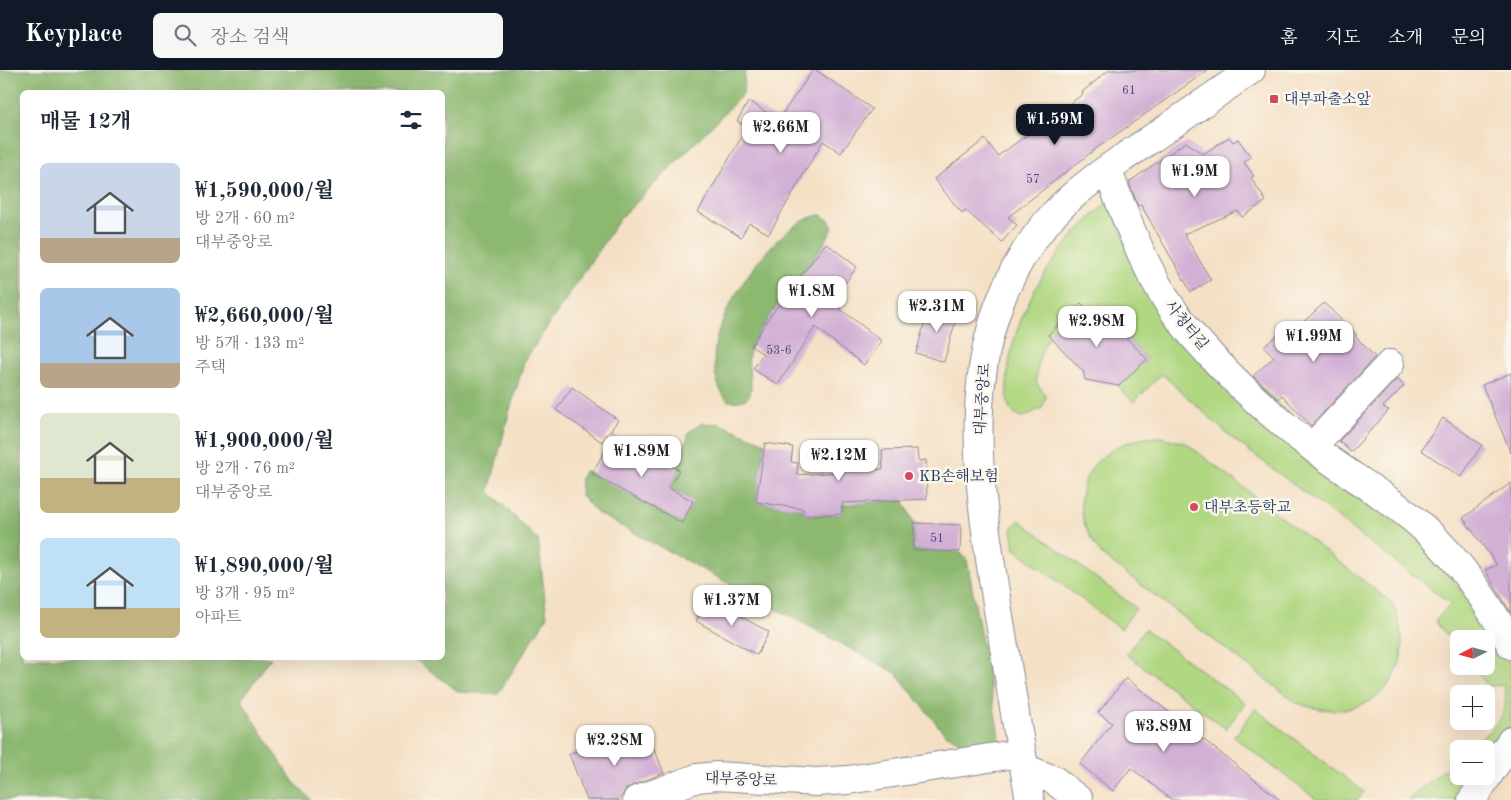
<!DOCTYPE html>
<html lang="ko">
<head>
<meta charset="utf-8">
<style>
  body { margin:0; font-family:"Old Standard TT","Noto Serif KR",serif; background:#f6f6f7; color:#1f2937; height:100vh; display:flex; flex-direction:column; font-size:19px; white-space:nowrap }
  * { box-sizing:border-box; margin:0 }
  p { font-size:16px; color:#747a83 }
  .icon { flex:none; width:28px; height:28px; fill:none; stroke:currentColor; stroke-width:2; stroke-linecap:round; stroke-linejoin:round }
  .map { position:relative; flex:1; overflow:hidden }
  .panel { position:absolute; left:20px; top:20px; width:425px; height:570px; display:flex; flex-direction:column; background:#fff; border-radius:8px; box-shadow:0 5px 20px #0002 }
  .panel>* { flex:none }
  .needle { width:32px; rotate:264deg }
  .fabs { position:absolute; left:1450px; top:560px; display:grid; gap:10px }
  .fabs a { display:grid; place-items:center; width:45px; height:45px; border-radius:8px; background:#fff; box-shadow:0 5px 20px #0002; font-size:25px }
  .price { position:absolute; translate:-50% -42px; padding:0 11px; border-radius:10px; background:#fff; color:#222; font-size:16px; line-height:32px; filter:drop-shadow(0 1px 2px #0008) }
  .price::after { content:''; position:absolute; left:50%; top:30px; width:15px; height:11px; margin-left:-8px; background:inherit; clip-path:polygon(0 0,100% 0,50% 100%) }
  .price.active { background:#111827; color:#fff }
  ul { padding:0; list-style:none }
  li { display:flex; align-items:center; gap:15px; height:125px; padding:0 20px }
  li span { display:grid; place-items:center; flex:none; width:140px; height:100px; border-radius:8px; color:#555 }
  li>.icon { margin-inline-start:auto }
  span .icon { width:60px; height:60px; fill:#fffc; stroke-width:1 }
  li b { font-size:21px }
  h2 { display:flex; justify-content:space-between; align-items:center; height:60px; padding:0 20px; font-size:21px }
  header { display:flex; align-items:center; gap:30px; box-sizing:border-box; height:70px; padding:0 25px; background:#111827; color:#fff }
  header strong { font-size:24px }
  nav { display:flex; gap:28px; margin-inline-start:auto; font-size:18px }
  .search { width:350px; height:45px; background:#f6f6f7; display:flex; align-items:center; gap:12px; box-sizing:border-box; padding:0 18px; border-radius:8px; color:#747a83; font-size:19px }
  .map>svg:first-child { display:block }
  .green { fill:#b0d781; stroke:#668370 }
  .forest { fill:#8cb86f; stroke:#547466 }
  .building { fill:#d2b0d5 }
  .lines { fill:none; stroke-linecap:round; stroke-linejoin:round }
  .minor-casing { stroke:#888892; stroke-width:30 }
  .minor { stroke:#fff; stroke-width:28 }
  .poi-dot { fill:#d1495b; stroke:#fbf7ec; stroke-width:2 }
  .labels { text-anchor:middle; stroke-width:5; stroke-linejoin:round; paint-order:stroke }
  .number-label { font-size:12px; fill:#494f7c }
  .poi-label { font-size:15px; fill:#1b2f5e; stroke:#fbf7ec; text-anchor:start }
  .street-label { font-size:15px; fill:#1b2f5e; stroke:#fbf7ec }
</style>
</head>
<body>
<header>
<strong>Keyplace</strong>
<div class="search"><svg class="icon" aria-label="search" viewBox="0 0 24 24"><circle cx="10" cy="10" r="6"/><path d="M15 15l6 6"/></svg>장소 검색</div>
<nav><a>홈</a><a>지도</a><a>소개</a><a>문의</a></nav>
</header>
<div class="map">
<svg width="1511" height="730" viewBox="0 0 1511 730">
  <rect width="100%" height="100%" fill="#fbf7ec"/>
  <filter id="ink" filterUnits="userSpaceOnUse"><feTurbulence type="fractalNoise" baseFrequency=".02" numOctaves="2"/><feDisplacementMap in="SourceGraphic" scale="10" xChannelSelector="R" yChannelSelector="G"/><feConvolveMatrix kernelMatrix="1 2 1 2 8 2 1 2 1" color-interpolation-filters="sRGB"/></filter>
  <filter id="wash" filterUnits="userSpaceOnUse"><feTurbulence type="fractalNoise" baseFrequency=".0096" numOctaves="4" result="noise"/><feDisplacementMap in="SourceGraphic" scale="20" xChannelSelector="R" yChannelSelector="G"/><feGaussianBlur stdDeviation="1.12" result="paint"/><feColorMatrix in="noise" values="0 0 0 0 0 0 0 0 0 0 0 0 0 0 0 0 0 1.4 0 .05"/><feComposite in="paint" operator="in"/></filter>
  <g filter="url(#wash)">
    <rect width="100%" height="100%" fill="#f4e0c5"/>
    <path class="green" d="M 1108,132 L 1136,195 L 1437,488 L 1495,566 L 1511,597 L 1511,657 L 1486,695 L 1486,679 L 1468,679 C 1491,658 1511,650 1504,615 L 1488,616 L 1472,596 L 1486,596 L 1486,569 L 1459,569 L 1459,580 L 1435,551 L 1451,534 L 1232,368 L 1162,304 L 1134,332 L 1118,317 L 1147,289 L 1113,254 L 1106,260 L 1080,233 C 1051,262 1039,269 1036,312 L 1046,326 L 1042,338 L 1023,347 C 1006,343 1007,330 1007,314 C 1010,243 1055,177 1108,132 Z
      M 1161,367 L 1186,373 L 1392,533 C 1426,604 1369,660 1297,633 L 1103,486 C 1055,429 1090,368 1161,367 Z
      M 1019,450 L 1136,538 L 1121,559 L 1015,479 L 1012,459 Z
      M 1145,559 L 1245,633 L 1226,659 L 1126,584 Z
      M 1255,639 L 1364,722 L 1358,730 L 1317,730 L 1234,667 Z
      M 1459,687 L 1459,706 L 1479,706 L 1463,730 L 1408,730 Z"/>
    <path class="forest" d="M 0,0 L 745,0 L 743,24 L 619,150 L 525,290 L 509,343 L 489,421 L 538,470 L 547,547 L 498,624 L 459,622 L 413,588 L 442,588 L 442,22 L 22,22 L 22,588 L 271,588 L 241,630 L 293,711 L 311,730 L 0,730 Z
      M 821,145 L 830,151 L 833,158 C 811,200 773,232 752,275 C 739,300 770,335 728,331 C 714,316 712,290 716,270 C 725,231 778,150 821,145 Z
      M 702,353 L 720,354 L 765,373 L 756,432 L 797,438 L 803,440 L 804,445 L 842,444 L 842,435 L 903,430 L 914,453 L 913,480 L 960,482 L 967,490 L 1000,671 L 994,680 L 978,683 L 944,663 L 896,603 L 597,443 L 580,424 L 581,407 L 585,400 L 682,453 L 693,431 L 669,418 L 679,400 L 689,362 Z"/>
    <g id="blocks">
      <path class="building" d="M 813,0 L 816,0 L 872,39 L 841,83 L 823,71 L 769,164 L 749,153 L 741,167 L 698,142 L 747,58 L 737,51 L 749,31 L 778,50 Z
        M 1109,0 L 1208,0 L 1097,78 L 1008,147 L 1017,155 L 1002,172 L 965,140 L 962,143 L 934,109 L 985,69 L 998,86 L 1083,24 L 1082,22 Z
        M 1229,67 L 1233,72 L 1238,69 L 1251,87 L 1244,92 L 1254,106 L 1251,108 L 1266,131 L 1242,147 L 1238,141 L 1184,164 L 1211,210 L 1191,222 L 1141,135 L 1138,136 L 1129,112 L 1186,72 L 1203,84 Z
        M 826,173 L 857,197 L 831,232 L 882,271 L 864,295 L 815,257 L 778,315 L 753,299 L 763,284 L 751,276 L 770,246 Z
        M 1081,233 L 1106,260 L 1113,254 L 1147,289 L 1119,316 L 1085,310 L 1083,301 L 1048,265 Z
        M 1324,233 L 1357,265 L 1355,266 L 1375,287 L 1311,356 L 1282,325 L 1278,329 L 1253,306 L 1274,287 L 1264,276 L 1294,252 L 1298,257 Z
        M 930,234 L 958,242 L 944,292 L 916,283 Z
        M 1511,303 L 1511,383 L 1482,315 Z
        M 1397,309 L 1404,316 L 1383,337 L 1389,340 L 1351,382 L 1339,371 Z
        M 572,317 L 618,350 L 602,372 L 556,340 Z
        M 1443,348 L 1482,375 L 1461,407 L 1421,380 Z
        M 613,365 L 679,400 L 669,418 L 693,431 L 682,453 L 592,404 Z
        M 765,373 L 793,377 L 791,392 L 798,393 L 797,405 L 883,399 L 882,380 L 917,379 L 918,391 L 926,390 L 927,429 L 842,433 L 842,444 L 804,445 L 803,439 L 756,432 Z
        M 1511,413 L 1511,543 L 1485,500 L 1497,495 L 1463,448 Z
        M 914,453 L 961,455 L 960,482 L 913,480 Z
        M 708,528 L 769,562 L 757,585 L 696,551 Z
        M 1126,608 L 1280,730 L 1172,730 L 1131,698 L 1113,721 L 1080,694 L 1112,653 L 1098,643 Z
        M 621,663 L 626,676 L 649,666 L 664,703 L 631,716 L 625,720 L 619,730 L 587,730 L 569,684 Z"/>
    </g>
  </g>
  <g filter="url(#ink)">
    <use href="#blocks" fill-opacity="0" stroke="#888892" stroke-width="1"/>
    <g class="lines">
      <g class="minor-casing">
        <path id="minor" d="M 1107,99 C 1130,159 1151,218 1194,267 C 1229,307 1270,345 1313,378 C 1351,407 1394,430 1429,463 C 1463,495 1489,534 1511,575
          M 1312,377 L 1390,294
          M 1024,698 L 1054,710 L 1079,730
          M 637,730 L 697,708 L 717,706 L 817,712 L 848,710 L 1021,683
          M 1030,730 C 1019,671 1010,612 1000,552 C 977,412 949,260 1054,144 C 1080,116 1114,94 1145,73 C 1181,49 1216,24 1251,0
          M 1472,730 L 1511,671"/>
      </g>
      <use href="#minor" class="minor"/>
    </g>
  </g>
  <g class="poi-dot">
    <rect x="1269" y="24" width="10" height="10" rx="2.5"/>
    <circle cx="909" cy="406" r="5"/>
    <circle cx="1194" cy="437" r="5"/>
  </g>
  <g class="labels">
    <g class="number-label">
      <text x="1129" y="24">61</text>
      <text x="1033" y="113">57</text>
      <text x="779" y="284">53-6</text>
      <text x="937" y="472">51</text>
    </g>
    <g class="poi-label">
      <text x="1284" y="34">대부파출소앞</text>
      <text x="919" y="411">KB손해보험</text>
      <text x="1204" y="442">대부초등학교</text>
    </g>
    <g class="street-label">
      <text transform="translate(1187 255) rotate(51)" y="5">사청터길</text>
      <text transform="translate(982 329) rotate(-86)" y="5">대부중앙로</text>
      <text transform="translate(741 709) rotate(2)" y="5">대부중앙로</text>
    </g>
  </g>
</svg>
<div class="fabs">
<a><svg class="needle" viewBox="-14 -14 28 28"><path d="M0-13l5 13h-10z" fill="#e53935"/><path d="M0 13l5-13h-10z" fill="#747a83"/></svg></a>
<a>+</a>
<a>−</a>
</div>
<b class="price active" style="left:1055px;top:76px">₩1.59M</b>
<b class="price" style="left:781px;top:84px">₩2.66M</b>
<b class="price" style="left:1195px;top:128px">₩1.9M</b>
<b class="price" style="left:812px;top:248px">₩1.8M</b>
<b class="price" style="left:937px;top:263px">₩2.31M</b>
<b class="price" style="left:1097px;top:278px">₩2.98M</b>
<b class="price" style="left:1314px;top:293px">₩1.99M</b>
<b class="price" style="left:642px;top:408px">₩1.89M</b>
<b class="price" style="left:839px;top:412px">₩2.12M</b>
<b class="price" style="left:732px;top:557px">₩1.37M</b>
<b class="price" style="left:1164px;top:683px">₩3.89M</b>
<b class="price" style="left:615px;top:697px">₩2.28M</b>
<section class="panel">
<h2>매물 12개<svg class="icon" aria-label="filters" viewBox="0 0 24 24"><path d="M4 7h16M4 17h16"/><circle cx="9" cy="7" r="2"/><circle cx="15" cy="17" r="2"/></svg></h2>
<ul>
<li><span style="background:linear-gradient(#c9d6e8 75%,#b9a48a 0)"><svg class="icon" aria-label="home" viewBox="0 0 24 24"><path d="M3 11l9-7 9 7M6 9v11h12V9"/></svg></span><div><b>₩1,590,000/월</b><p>방 2개 · 60 m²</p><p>대부중앙로</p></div></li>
<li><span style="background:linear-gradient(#a9c7e8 75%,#b9a48a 0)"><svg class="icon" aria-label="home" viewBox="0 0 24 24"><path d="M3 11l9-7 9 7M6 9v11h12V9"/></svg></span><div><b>₩2,660,000/월</b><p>방 5개 · 133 m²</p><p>주택</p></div></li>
<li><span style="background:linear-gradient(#dfe7d0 65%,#c2b280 0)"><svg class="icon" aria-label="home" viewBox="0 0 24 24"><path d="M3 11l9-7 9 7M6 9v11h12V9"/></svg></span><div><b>₩1,900,000/월</b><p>방 2개 · 76 m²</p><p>대부중앙로</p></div></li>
<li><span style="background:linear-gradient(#bfe0f5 70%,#c2b280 0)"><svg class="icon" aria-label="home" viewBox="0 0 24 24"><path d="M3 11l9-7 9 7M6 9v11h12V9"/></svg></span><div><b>₩1,890,000/월</b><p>방 3개 · 95 m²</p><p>아파트</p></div></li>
</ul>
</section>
</div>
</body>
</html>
